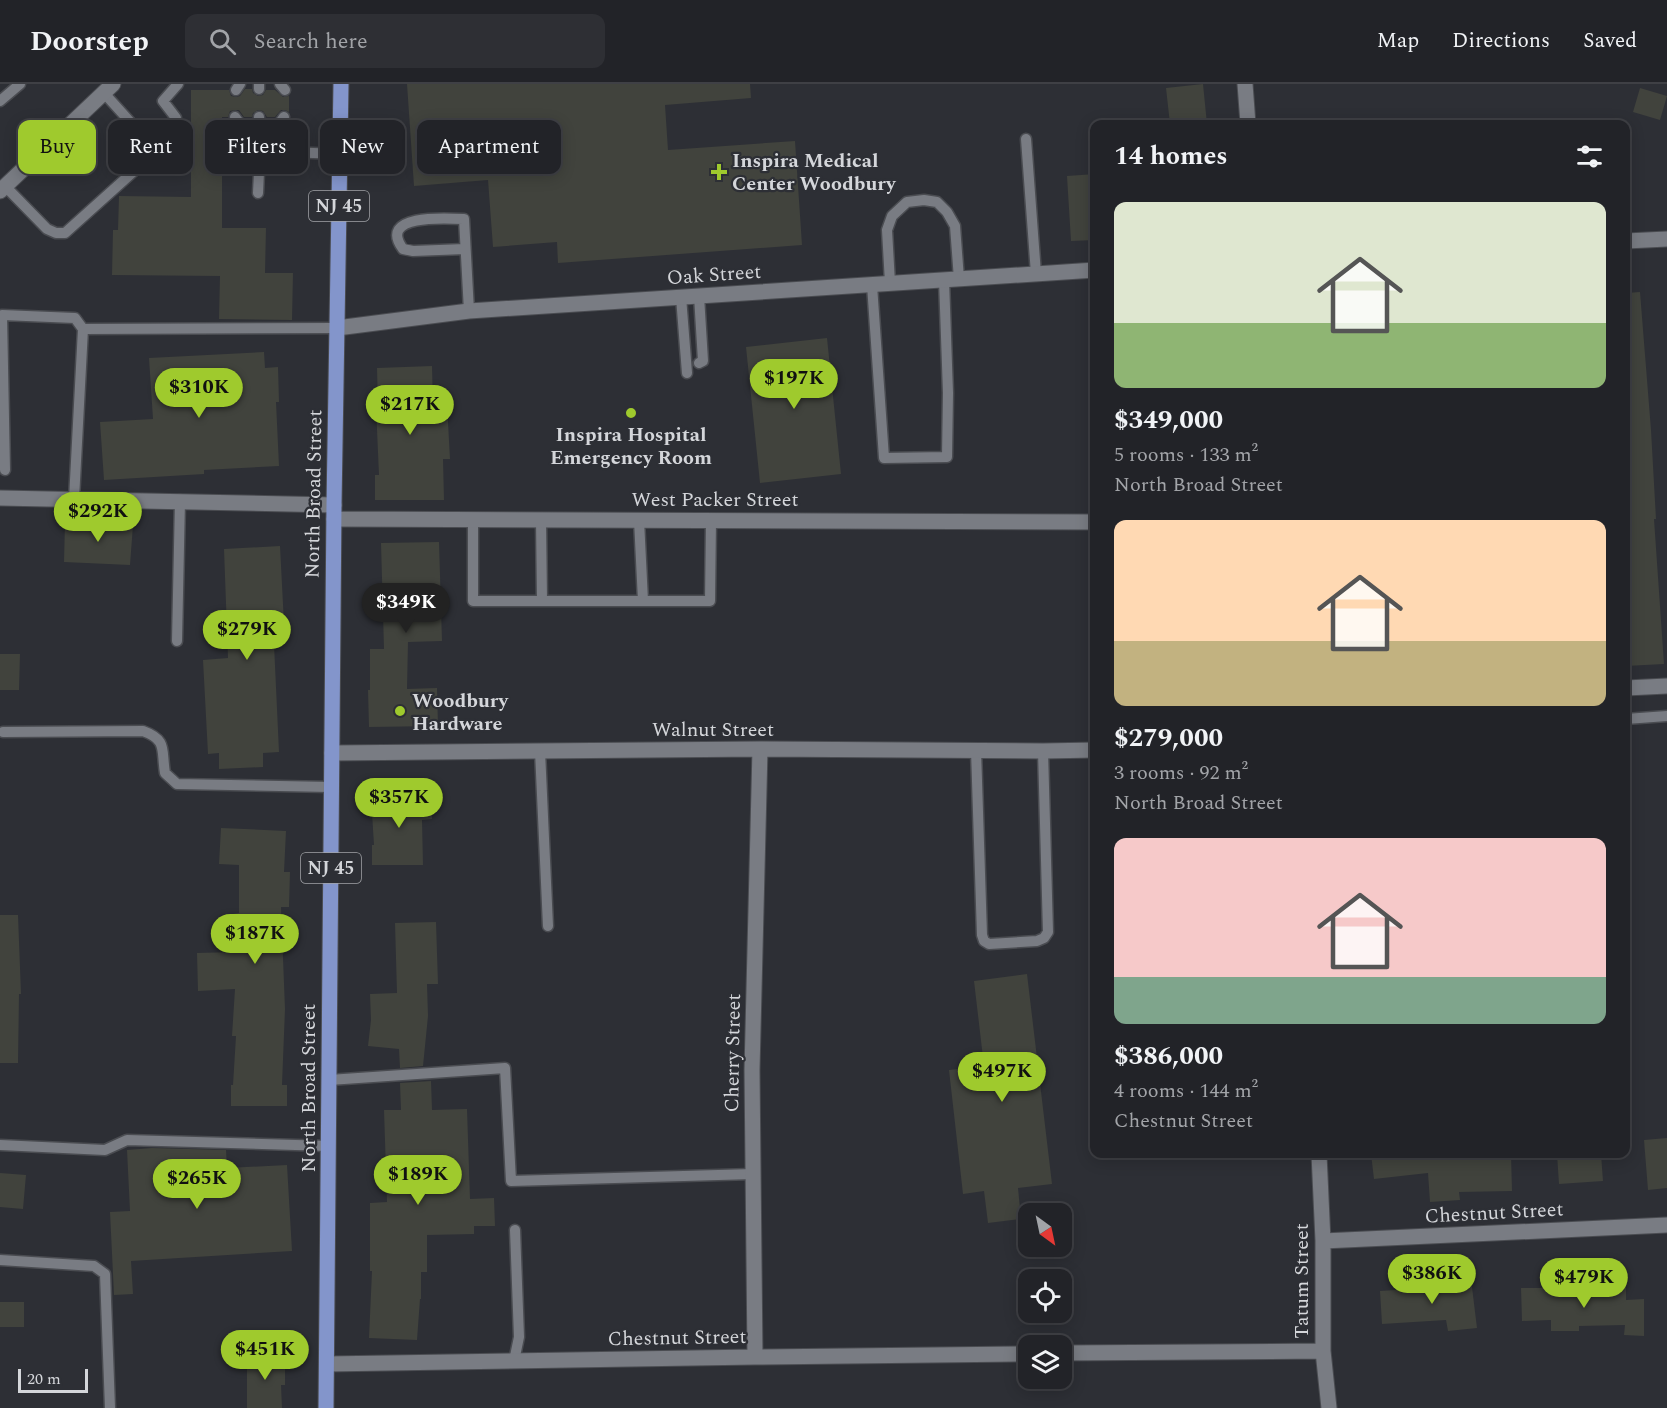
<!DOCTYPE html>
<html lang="en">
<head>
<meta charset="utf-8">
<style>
  body { margin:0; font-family:Spectral,serif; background:#2e2f34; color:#f1f3f6; height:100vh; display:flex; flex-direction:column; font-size:22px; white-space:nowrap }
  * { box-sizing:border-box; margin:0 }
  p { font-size:20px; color:#a2a4a8 }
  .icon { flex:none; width:33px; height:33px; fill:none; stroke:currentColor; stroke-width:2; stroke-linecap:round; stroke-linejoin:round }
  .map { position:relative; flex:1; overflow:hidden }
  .details { position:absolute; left:1090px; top:36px; width:540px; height:1038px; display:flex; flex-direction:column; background:#222328; border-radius:12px; box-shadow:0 3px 15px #0003,0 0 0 2px #3f4045 }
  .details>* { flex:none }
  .banner { position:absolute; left:18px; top:36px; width:570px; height:54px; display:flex; gap:12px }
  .needle { width:39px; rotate:147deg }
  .fabs { position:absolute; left:1018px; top:1119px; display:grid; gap:12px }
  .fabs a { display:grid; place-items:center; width:54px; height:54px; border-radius:12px; background:#222328; box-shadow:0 3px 15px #0003,0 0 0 2px #3f4045; font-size:30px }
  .scale { position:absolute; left:18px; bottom:15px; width:70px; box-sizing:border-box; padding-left:6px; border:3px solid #d4d6da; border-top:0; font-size:16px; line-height:21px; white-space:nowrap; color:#d4d6da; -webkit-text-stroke:4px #2d2f35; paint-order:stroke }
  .price { position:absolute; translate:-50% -51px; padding:0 14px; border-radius:21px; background:#9fca2d; color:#111; font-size:20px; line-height:39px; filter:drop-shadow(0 2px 3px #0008) }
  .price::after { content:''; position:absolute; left:50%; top:36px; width:18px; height:14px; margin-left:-9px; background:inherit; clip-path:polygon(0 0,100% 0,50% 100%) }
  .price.selected { background:#222; color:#fff }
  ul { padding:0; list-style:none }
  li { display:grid; align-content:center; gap:12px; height:318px; padding:0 24px }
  li span { display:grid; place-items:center; height:186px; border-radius:12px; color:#555 }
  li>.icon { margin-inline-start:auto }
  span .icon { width:108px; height:108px; fill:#fffc; stroke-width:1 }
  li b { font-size:26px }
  h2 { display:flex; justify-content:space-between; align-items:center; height:72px; padding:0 24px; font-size:26px }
  .pill { padding:0 21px; border-radius:12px; background:#222328; box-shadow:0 3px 15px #0003,0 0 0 2px #3f4045; font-size:21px; line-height:54px }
  .pill.selected { background:#9fca2d; color:#111 }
  header { display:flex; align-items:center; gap:36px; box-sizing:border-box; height:84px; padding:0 30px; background:#222328; border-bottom:2px solid #3f4045 }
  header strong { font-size:28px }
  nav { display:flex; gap:33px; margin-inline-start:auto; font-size:21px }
  .search { width:420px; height:54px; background:#2e2f34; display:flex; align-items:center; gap:15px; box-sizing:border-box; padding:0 21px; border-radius:12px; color:#a2a4a8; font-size:22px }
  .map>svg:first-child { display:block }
  .building { fill:#41433d }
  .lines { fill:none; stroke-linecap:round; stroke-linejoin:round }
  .service-casing { stroke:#4a4c51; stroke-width:13 }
  .minor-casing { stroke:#4a4c51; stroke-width:17 }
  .tertiary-casing { stroke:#4a4c51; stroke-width:17 }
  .primary-casing { stroke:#4a4c51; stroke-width:17 }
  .service { stroke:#797c83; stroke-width:10 }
  .minor { stroke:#797c83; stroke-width:15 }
  .tertiary { stroke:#797c83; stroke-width:15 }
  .primary { stroke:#8395cb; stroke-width:15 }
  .poi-dot { fill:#9fca2d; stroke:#2d2f35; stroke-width:2 }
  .labels { text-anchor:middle; stroke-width:4.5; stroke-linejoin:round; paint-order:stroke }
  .shield { fill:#2d2f35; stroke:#a2a4a8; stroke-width:1.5 }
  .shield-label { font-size:18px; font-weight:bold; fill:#d4d6da }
  .poi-label { font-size:20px; font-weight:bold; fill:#d4d6da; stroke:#2d2f35; text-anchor:start }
  .street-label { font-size:20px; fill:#d4d6da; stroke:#2d2f35 }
</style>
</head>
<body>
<header>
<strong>Doorstep</strong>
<div class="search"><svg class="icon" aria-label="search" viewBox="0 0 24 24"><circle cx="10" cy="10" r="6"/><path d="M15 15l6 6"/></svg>Search here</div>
<nav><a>Map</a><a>Directions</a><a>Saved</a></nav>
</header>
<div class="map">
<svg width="1667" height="1324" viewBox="0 0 1667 1324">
  <rect width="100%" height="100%" fill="#2d2f35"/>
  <path class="building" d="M 407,0 L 750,0 L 751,14 L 665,21 L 668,66 L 795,57 L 802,161 L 558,179 L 557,158 L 493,163 L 488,96 L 414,102 Z
    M 1203,0 L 1207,40 L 1170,40 L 1166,4 Z
    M 1640,4 L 1667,12 L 1660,36 L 1633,28 Z
    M 245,5 L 252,5 L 253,9 L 258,12 L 263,11 L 266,6 L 275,6 L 283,13 L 289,12 L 289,28 L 285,26 L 281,26 L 275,33 L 267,33 L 263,27 L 258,26 L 253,29 L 252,33 L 244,33 L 239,26 L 235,26 L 230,27 L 228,33 L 222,33 L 222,144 L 266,144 L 265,189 L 293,189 L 292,236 L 219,235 L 220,192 L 112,191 L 113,146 L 118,146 L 119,112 L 191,113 L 191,6 L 229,6 L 231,12 L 236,13 L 240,12 Z
    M 1095,90 L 1095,156 L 1071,157 L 1067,92 Z
    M 1640,208 L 1651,346 L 1656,435 L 1654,435 L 1664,580 L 1626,582 L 1626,209 Z
    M 827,254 L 841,390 L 760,399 L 746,263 Z
    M 264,268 L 265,284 L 278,283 L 279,318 L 276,318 L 279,382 L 204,386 L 204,390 L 104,396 L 100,338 L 153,335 L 149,274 Z
    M 432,282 L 433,321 L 447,320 L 450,375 L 443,375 L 444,416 L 375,416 L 375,391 L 379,391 L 376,323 L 378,323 L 377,284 Z
    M 65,438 L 133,441 L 130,481 L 64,478 Z
    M 439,458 L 442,557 L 408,558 L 407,605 L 437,604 L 438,642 L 369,643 L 368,606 L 370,606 L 370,565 L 384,565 L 381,459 Z
    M 280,462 L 285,559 L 274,560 L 279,668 L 263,669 L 263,683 L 219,685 L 219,669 L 208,670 L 203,576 L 228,574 L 224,465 Z
    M 0,570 L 20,570 L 19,606 L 0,606 Z
    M 431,709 L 432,735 L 422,736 L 423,781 L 372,781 L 372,761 L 374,761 L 371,713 Z
    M 221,744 L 286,747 L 284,788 L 290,788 L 289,823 L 281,823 L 285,925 L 282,1001 L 287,1001 L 287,1022 L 231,1022 L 231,1001 L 233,1001 L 236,952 L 232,952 L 235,905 L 198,907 L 197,869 L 234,868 L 233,830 L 239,829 L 239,781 L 219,780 Z
    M 0,831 L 18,831 L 21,910 L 19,910 L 18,979 L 0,979 Z
    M 436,838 L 438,900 L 427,900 L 428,932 L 423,982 L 400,984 L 399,965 L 368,962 L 371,936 L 370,910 L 397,909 L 395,839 Z
    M 1027,890 L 1052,1100 L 1018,1104 L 1021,1135 L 988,1139 L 984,1107 L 963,1110 L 949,986 L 984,982 L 974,897 Z
    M 431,997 L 432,1026 L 467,1025 L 470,1115 L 494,1114 L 495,1142 L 474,1142 L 474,1150 L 427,1151 L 427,1188 L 421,1188 L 421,1215 L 420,1215 L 417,1256 L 369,1254 L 372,1187 L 370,1187 L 370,1119 L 387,1118 L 384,1026 L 401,1026 L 400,999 Z
    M 1667,1054 L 1667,1104 L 1648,1106 L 1644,1056 Z
    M 152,1064 L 226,1066 L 227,1084 L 287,1081 L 292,1167 L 131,1177 L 133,1210 L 114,1211 L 110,1128 L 130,1127 L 127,1066 Z
    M 1371,1070 L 1511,1070 L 1512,1107 L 1459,1108 L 1460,1116 L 1430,1118 L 1428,1089 L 1374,1095 Z
    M 1557,1070 L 1601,1070 L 1603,1097 L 1559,1100 Z
    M 0,1089 L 26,1091 L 23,1125 L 0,1123 Z
    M 1471,1195 L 1477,1244 L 1448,1247 L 1446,1236 L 1382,1240 L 1380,1207 L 1442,1203 L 1442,1198 Z
    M 1598,1202 L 1626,1202 L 1626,1216 L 1644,1215 L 1644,1252 L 1624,1251 L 1625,1241 L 1579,1242 L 1579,1247 L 1551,1247 L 1551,1236 L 1522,1237 L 1521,1204 L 1556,1204 L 1556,1210 L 1598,1210 Z
    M 0,1218 L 24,1218 L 24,1243 L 0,1243 Z
    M 247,1272 L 285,1272 L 285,1301 L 281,1301 L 282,1324 L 247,1324 Z"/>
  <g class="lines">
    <g class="service-casing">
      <path id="service" d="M 259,0 L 259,5
        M 280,0 L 285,6
        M 236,6 L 240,0
        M 0,17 L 20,0
        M 235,33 L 260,67
        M 259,33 L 260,67
        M 176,34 L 163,17 L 178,0
        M 1026,55 L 1036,190
        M 260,67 L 284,33
        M 5,102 L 47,145 L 56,149 L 65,149 L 143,79 L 148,67 L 142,51 L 104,9
        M 258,109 L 260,67 L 340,70
        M 465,165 L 413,167 L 403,165 C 377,130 445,134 464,135 L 469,227
        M 890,199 L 887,146 L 892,132 L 907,118 L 924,116 L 937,118 L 947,128 L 955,142 L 959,195
        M 872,201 L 884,374 L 947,373 L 948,309 L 944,196
        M 681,213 L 687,289
        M 699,279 L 703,277 L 699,212
        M 5,386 L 2,231 L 75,234 L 83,245
        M 74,415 L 83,245 L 337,244
        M 473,435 L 473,517 L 710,517 L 711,436
        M 541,436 L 542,517
        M 639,436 L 643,517
        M 177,557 L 180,416
        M 1626,635 L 1667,632
        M 3,648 L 143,647 C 168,656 161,666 165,689 L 177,700 L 331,703
        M 976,666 L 982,851 L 984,857 L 989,860 L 1037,857 L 1044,854 L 1048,848 L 1043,667
        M 540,667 L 548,842
        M 329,996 L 505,984 L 511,1097 L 753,1090
        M 0,1061 L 105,1066 L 127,1056 L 329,1062
        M 0,1176 L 94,1182 L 105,1190 L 110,1324
        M 514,1277 L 519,1253 L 515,1146"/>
    </g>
    <g class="minor-casing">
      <path id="minor" d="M 1245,0 L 1248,40
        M 1626,157 L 1667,155
        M 337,244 L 469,227 L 1095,186
        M 0,414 L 334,421
        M 334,435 L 1095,438
        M 1626,604 L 1667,602
        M 332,669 L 760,665 L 1043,667 L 1095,666
        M 1319,1070 L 1323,1157 L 1323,1267 L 1329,1324
        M 1323,1157 L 1667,1141
        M 1062,1269 L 1323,1267
        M 755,1273 L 752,986 L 760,665
        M 327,1280 L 755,1273 L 1029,1270"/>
    </g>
    <g class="tertiary-casing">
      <path id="tertiary" d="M 0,107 L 113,0"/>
    </g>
    <g class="primary-casing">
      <path id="primary" d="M 326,1324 L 334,421 L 341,0"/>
    </g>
    <use href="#service" class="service"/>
    <use href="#minor" class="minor"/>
    <use href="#tertiary" class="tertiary"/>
    <use href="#primary" class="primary"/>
  </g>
  <g class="poi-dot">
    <path d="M716 79h6v6h6v6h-6v6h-6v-6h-6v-6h6z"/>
    <circle cx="631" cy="329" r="6"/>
    <circle cx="400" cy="627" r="6"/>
  </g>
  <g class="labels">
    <g class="shield">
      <rect x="309" y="107" width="60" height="30" rx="4.5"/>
      <rect x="301" y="769" width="60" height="30" rx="4.5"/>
    </g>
    <g class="shield-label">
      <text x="339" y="128">NJ 45</text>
      <text x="331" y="790">NJ 45</text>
    </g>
    <g class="poi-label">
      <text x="732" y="83">Inspira Medical<tspan x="732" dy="23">Center Woodbury</tspan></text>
      <text x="631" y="357" text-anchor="middle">Inspira Hospital<tspan x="631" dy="23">Emergency Room</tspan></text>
      <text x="412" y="623">Woodbury<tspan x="412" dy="23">Hardware</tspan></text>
    </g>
    <g class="street-label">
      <text transform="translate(714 190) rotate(-4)" y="7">Oak Street</text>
      <text transform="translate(313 410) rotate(-89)" y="7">North Broad Street</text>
      <text x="715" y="422">West Packer Street</text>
      <text x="713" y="652">Walnut Street</text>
      <text transform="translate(732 969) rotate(-89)" y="7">Cherry Street</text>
      <text transform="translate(308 1004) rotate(-90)" y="7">North Broad Street</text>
      <text transform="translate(1494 1128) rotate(-3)" y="7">Chestnut Street</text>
      <text transform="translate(1301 1197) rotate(-90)" y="7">Tatum Street</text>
      <text transform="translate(677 1253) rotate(-1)" y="7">Chestnut Street</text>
    </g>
  </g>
</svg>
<div class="fabs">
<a><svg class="needle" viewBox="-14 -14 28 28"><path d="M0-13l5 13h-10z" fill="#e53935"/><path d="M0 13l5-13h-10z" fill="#a2a4a8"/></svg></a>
<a><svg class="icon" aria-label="locate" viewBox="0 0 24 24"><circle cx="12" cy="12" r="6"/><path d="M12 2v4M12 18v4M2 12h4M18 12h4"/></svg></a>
<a><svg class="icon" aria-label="layers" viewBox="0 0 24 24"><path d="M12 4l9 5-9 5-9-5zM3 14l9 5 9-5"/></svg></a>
</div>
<div class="scale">20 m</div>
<b class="price" style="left:794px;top:326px">$197K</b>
<b class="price" style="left:199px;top:335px">$310K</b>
<b class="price" style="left:410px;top:352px">$217K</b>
<b class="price" style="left:98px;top:459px">$292K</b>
<b class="price selected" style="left:406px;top:550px">$349K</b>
<b class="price" style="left:247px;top:577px">$279K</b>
<b class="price" style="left:399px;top:745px">$357K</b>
<b class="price" style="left:255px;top:881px">$187K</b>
<b class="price" style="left:1002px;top:1019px">$497K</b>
<b class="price" style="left:418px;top:1122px">$189K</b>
<b class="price" style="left:197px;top:1126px">$265K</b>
<b class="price" style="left:1432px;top:1221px">$386K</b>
<b class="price" style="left:1584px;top:1225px">$479K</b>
<b class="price" style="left:265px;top:1297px">$451K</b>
<div class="banner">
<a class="pill selected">Buy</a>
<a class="pill">Rent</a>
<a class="pill">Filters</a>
<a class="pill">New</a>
<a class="pill">Apartment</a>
</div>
<section class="details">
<h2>14 homes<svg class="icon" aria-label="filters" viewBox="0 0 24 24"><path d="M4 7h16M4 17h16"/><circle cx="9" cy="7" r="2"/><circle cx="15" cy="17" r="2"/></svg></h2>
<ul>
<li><span style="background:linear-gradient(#dfe7d0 65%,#8fb573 0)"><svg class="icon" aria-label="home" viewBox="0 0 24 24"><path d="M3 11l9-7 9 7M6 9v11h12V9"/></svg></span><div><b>$349,000</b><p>5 rooms · 133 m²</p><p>North Broad Street</p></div></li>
<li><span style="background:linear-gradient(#ffd9b3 65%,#c2b280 0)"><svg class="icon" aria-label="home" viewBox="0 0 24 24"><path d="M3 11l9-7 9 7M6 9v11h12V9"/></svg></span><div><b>$279,000</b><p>3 rooms · 92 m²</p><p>North Broad Street</p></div></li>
<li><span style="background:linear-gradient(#f6c9c9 75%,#7fa58c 0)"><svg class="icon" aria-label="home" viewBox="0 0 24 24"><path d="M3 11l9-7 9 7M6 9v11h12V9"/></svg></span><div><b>$386,000</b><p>4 rooms · 144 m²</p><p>Chestnut Street</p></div></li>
</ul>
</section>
</div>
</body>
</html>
